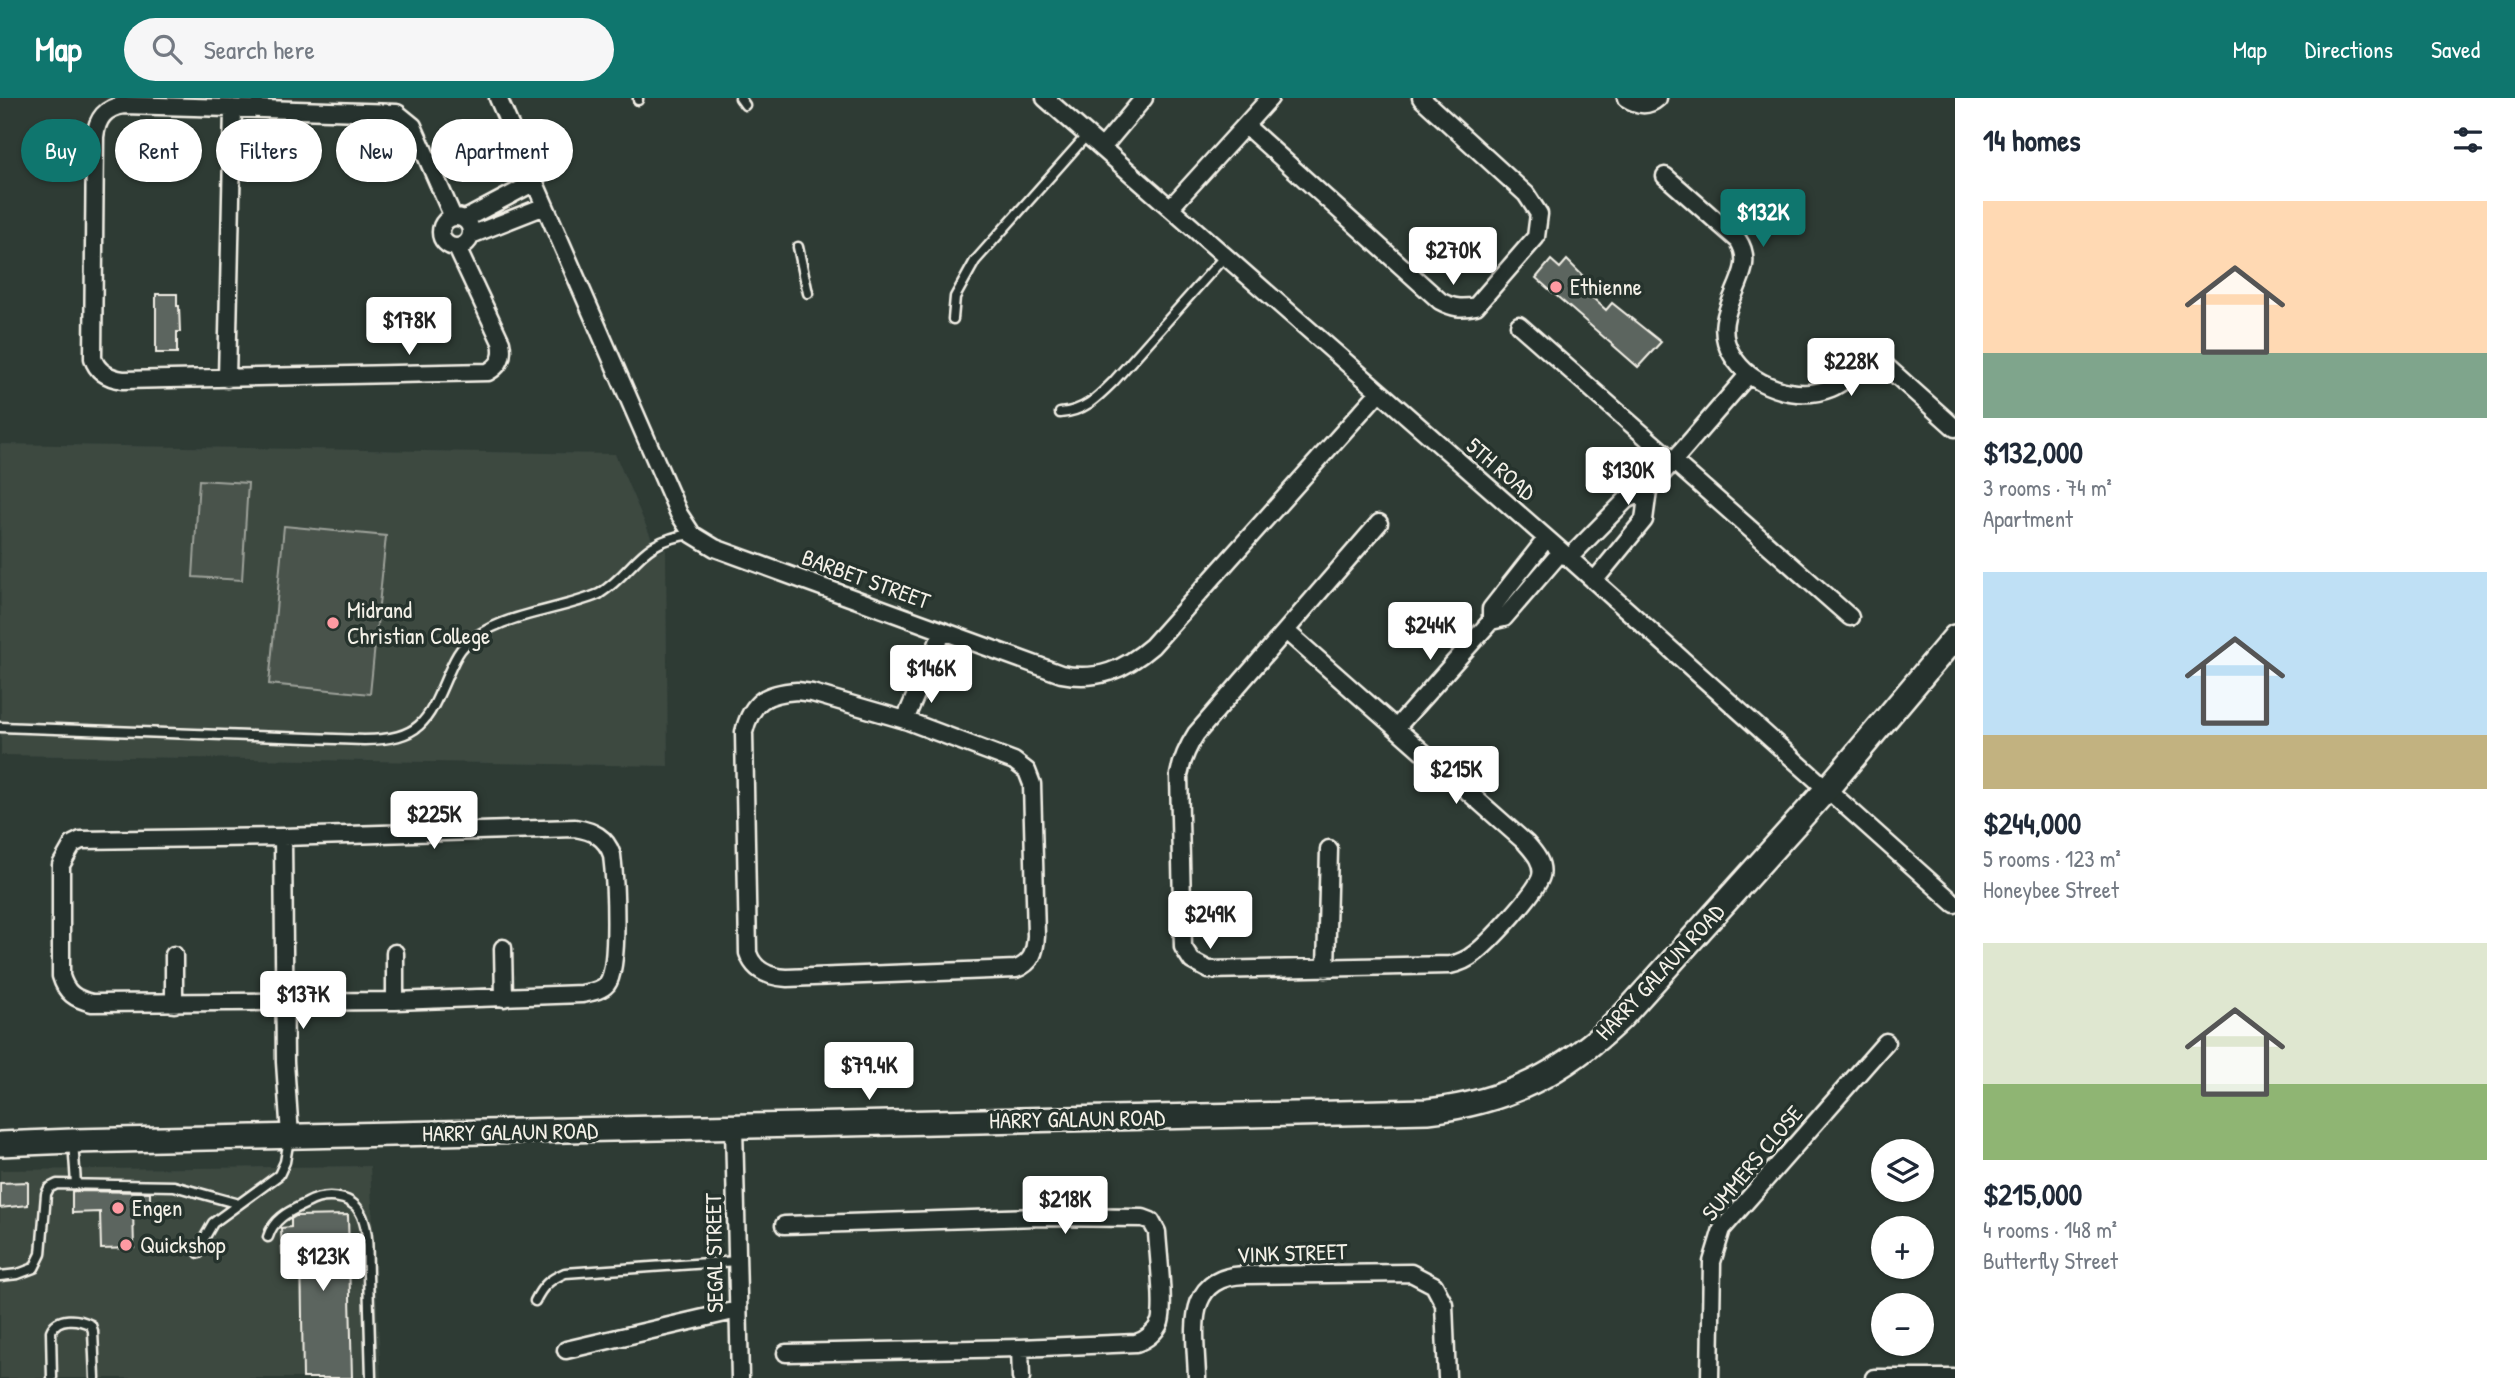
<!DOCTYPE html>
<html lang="en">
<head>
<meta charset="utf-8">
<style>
  body { margin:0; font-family:"Patrick Hand",sans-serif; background:#f6f6f7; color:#1f2937; height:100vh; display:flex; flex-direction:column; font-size:26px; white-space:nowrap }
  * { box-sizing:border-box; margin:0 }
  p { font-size:23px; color:#747a83 }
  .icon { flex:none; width:38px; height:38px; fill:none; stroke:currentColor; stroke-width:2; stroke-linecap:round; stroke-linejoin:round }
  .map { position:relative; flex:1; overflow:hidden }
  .side { display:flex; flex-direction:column; background:#fff; width:560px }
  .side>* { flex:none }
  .top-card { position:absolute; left:21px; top:21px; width:665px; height:63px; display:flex; gap:14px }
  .tools { position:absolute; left:1871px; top:1041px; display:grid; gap:14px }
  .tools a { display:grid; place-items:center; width:63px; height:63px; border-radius:50%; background:#fff; box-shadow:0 2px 5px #0004; font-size:35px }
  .price { position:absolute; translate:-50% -60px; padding:0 16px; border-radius:7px; background:#fff; color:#222; font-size:23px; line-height:46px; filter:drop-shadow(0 2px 4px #0008) }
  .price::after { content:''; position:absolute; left:50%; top:42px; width:21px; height:16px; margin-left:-10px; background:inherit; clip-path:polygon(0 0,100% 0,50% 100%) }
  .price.on { background:#0f766e; color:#fff }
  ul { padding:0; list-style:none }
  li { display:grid; align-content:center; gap:14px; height:371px; padding:0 28px }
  li span { display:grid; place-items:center; height:217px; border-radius:0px; color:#555 }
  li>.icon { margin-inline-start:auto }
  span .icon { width:126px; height:126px; fill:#fffc; stroke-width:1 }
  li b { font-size:30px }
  h2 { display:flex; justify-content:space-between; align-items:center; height:84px; padding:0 28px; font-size:30px }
  .tag { padding:0 24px; border-radius:32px; background:#fff; box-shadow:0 2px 5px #0004; font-size:24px; line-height:63px }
  .tag.on { background:#0f766e; color:#fff }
  header { display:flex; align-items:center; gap:42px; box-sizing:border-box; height:98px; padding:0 35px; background:#0f766e; color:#fff }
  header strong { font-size:33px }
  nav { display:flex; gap:38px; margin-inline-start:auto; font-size:24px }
  .search { width:490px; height:63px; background:#f6f6f7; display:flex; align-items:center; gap:18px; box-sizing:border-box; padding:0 24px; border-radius:38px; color:#747a83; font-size:26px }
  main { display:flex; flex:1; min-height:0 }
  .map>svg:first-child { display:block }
  .built { fill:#3c4841 }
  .green { fill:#48524c; stroke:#9ea29a; stroke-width:2 }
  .building { fill:#5c655e; stroke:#f4f1e8; stroke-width:2 }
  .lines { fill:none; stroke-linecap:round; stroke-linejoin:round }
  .lane-casing { stroke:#f4f1e8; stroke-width:13 }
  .street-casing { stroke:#f4f1e8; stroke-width:21 }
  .secondary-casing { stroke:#f4f1e8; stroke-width:28 }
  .lane { stroke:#26332d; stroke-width:8 }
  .street { stroke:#26332d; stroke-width:16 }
  .secondary { stroke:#26332d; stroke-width:23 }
  .poi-dot { fill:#ff9aa2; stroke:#26332d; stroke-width:2.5 }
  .labels { text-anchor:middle; stroke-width:7; stroke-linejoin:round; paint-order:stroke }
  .poi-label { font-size:23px; fill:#f4f1e8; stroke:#26332d; text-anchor:start }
  .street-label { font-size:23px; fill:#f4f1e8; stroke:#26332d }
</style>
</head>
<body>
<header>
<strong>Map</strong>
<div class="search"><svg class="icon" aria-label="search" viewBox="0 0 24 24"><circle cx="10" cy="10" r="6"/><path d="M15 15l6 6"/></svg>Search here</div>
<nav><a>Map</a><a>Directions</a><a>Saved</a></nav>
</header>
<main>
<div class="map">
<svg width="1955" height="1280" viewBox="0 0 1955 1280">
  <rect width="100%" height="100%" fill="#2e3b34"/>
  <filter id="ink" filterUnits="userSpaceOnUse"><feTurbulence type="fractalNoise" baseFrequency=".0143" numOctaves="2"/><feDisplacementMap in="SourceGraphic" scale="14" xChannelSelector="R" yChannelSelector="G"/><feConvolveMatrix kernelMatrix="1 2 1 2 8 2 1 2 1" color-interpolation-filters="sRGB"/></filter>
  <g filter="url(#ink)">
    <path class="built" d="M 0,346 L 615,356 L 654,446 L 659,454 L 666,451 L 668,668 L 1,657 Z
      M 370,1068 L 381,1280 L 0,1280 L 0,1072 Z"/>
    <path class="green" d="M 199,382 L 248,385 L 242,482 L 193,479 Z
      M 284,428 L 386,438 L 370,596 L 269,586 Z"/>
    <path class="building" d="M 1551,162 L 1560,170 L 1567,162 L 1589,184 L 1583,191 L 1606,212 L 1612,205 L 1661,244 L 1638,269 L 1536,180 Z
      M 156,196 L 177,196 L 177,208 L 179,208 L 180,234 L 177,234 L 177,255 L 156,255 Z
      M 28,1084 L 28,1107 L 0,1110 L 0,1085 Z
      M 72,1093 L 150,1094 L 150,1111 L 133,1111 L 134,1150 L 101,1151 L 100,1114 L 72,1115 Z
      M 348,1117 L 352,1280 L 303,1280 L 301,1156 L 282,1156 L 281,1130 L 291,1129 L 291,1121 L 296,1118 Z"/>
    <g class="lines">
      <g class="lane-casing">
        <path id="lane" d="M 638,0 L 638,2
          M 740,0 L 745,7
          M 798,149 L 808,195
          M 953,221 L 955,199 L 975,163 L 1087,37
          M 1060,315 C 1084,313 1096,301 1113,284 L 1225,158
          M 0,629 L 364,642 C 421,641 427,625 448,576 C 453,566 456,556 464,548 C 498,515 557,514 599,496 C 638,471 637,443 692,436
          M 73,1043 L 76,1086
          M 268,1139 C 274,1119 291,1113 307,1105 C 323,1096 350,1096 360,1114 C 370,1131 367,1158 368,1177 C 369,1212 370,1246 371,1280
          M 199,1155 L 202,1144 L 213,1125 L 279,1077 L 285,1064 L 289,1041
          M 0,1178 L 18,1176 L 34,1170 L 41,1156 L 46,1096 L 49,1090 L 57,1086 L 174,1088 L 239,1106
          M 535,1203 C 543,1187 549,1182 565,1175 L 737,1163
          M 52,1280 L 51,1233 C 57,1218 78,1220 91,1227 L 93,1233 L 95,1280"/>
      </g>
      <g class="street-casing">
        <path id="street" d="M 498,0 L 679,416 L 692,436 L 715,450 L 1061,576 C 1098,583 1124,572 1152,548 L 1379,294
          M 1045,0 L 1569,460 L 1955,806
          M 1626,0 C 1637,7 1648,9 1658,0
          M 1246,28 L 1440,203 C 1453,210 1461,211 1476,208 L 1536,139 L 1539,116 L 1526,96 L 1421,0
          M 1102,50 L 1144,0
          M 1665,78 L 1738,142 C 1763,178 1704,212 1732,257 C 1750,288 1797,304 1831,290 C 1851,282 1863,259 1887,269 L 1955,330
          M 1171,109 L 1270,0
          M441 134a15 15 0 1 1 30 0a15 15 0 1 1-30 0Z
          M 453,119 L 413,28 L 397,15 L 124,7 C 105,10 97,20 95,39 L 93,260 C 97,274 109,280 123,282 L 488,274 C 501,267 504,258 501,244 L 457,150
          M 465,121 L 535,84
          M 471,137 L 545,108
          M 1519,227 L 1850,519
          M 227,281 L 233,10
          M 1569,460 L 1626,402 L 1648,392 L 1748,277
          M 1594,483 L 1644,422 L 1648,392
          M 1491,523 L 1504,520 L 1561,454
          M 1286,533 L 1526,745 C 1534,754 1544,765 1541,778 C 1537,794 1488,846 1474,856 C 1467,862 1459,865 1450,867 L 1209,872 L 1192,863 L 1183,849 L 1179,677 C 1182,661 1187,650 1196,636 L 1379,425
          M 797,593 L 812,595 L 905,622 L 1014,663 L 1027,673 L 1032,686 L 1036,838 C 1035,854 1032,865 1016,871 L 787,880 C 769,879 754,873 748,855 L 744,634 C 752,602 767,595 797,593 Z
          M 905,622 L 943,533
          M 1396,630 L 1491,523 L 1491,511 L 1546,441
          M 575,730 C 593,733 606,739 612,757 C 615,781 620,869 607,886 C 601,893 591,894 582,896 L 395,903 L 92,905 C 75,901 66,895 61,878 L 61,767 L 73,746 L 81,742 L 283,739 Z
          M 283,739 L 285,964 L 290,1038
          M 503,850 L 504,900
          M 174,857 L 174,906
          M 1326,871 L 1329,751
          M 395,903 L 395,855
          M 734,1029 L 740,1280
          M 784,1127 L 1037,1119 L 1143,1120 L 1151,1123 L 1157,1134 C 1158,1154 1165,1207 1160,1224 C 1156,1234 1146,1242 1136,1245 L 1020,1250 L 786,1255
          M 1020,1250 L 1021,1280
          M 566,1252 L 738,1212
          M 1197,1280 C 1196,1235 1182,1179 1245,1177 L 1411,1175 L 1434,1187 L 1444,1206 L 1447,1280
          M 1710,1280 L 1712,1164 L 1722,1131 L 1886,944
          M 1874,1280 L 1954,1280"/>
      </g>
      <g class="secondary-casing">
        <path id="secondary" d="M 0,1046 L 73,1043 L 1428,1013 C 1507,1004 1564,975 1621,920 L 1827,691 L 1955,539"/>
      </g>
      <use href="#lane" class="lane"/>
      <use href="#street" class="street"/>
      <use href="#secondary" class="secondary"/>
    </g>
  </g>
  <g class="poi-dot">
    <circle cx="1556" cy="189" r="7"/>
    <circle cx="333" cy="525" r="7"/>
    <circle cx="118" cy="1110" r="7"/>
    <circle cx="126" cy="1147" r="7"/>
  </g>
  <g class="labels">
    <g class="poi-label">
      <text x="1570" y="197">Ethienne</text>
      <text x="347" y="520">Midrand<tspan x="347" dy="26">Christian College</tspan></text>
      <text x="132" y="1118">Engen</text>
      <text x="140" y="1155">Quickshop</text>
    </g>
    <g class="street-label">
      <text transform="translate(1501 371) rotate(41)" y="8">5TH ROAD</text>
      <text transform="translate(866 481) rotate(20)" y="8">BARBET STREET</text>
      <text transform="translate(1660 874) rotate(-47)" y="8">HARRY GALAUN ROAD</text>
      <text transform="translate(1077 1021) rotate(-1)" y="8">HARRY GALAUN ROAD</text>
      <text transform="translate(510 1034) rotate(-1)" y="8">HARRY GALAUN ROAD</text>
      <text transform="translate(1752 1065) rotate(-50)" y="8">SUMMERS CLOSE</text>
      <text transform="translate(714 1155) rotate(-91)" y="8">SEGAL STREET</text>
      <text transform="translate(1292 1155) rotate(-2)" y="8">VINK STREET</text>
    </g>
  </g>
</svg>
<div class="tools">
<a><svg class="icon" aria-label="layers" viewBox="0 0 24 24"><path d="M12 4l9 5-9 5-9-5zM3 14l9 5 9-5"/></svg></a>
<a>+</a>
<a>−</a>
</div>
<b class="price on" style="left:1763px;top:151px">$132K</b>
<b class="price" style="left:1453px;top:189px">$270K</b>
<b class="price" style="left:409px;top:259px">$178K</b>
<b class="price" style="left:1851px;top:300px">$228K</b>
<b class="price" style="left:1628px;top:409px">$130K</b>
<b class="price" style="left:1430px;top:564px">$244K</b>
<b class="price" style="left:931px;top:607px">$146K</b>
<b class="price" style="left:1456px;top:708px">$215K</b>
<b class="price" style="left:434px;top:753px">$225K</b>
<b class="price" style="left:1210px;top:853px">$249K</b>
<b class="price" style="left:303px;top:933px">$137K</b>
<b class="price" style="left:869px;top:1004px">$79.4K</b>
<b class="price" style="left:1065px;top:1138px">$218K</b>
<b class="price" style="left:323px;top:1195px">$123K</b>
<div class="top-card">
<a class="tag on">Buy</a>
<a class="tag">Rent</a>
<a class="tag">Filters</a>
<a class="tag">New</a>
<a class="tag">Apartment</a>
</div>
</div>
<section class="side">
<h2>14 homes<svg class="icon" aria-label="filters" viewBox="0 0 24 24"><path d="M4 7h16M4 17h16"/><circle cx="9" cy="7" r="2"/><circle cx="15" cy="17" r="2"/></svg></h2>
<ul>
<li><span style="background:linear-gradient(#ffd9b3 70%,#7fa58c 0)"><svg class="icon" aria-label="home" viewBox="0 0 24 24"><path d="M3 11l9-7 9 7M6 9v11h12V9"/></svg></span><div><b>$132,000</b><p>3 rooms · 74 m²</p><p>Apartment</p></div></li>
<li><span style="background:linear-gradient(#bfe0f5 75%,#c2b280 0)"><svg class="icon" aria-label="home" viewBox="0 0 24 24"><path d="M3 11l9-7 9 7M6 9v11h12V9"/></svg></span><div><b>$244,000</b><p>5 rooms · 123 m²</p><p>Honeybee Street</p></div></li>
<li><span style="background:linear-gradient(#dfe7d0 65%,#8fb573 0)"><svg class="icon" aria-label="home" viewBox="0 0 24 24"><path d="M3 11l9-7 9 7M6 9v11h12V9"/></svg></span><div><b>$215,000</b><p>4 rooms · 148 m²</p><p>Butterfly Street</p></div></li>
</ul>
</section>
</main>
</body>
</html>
